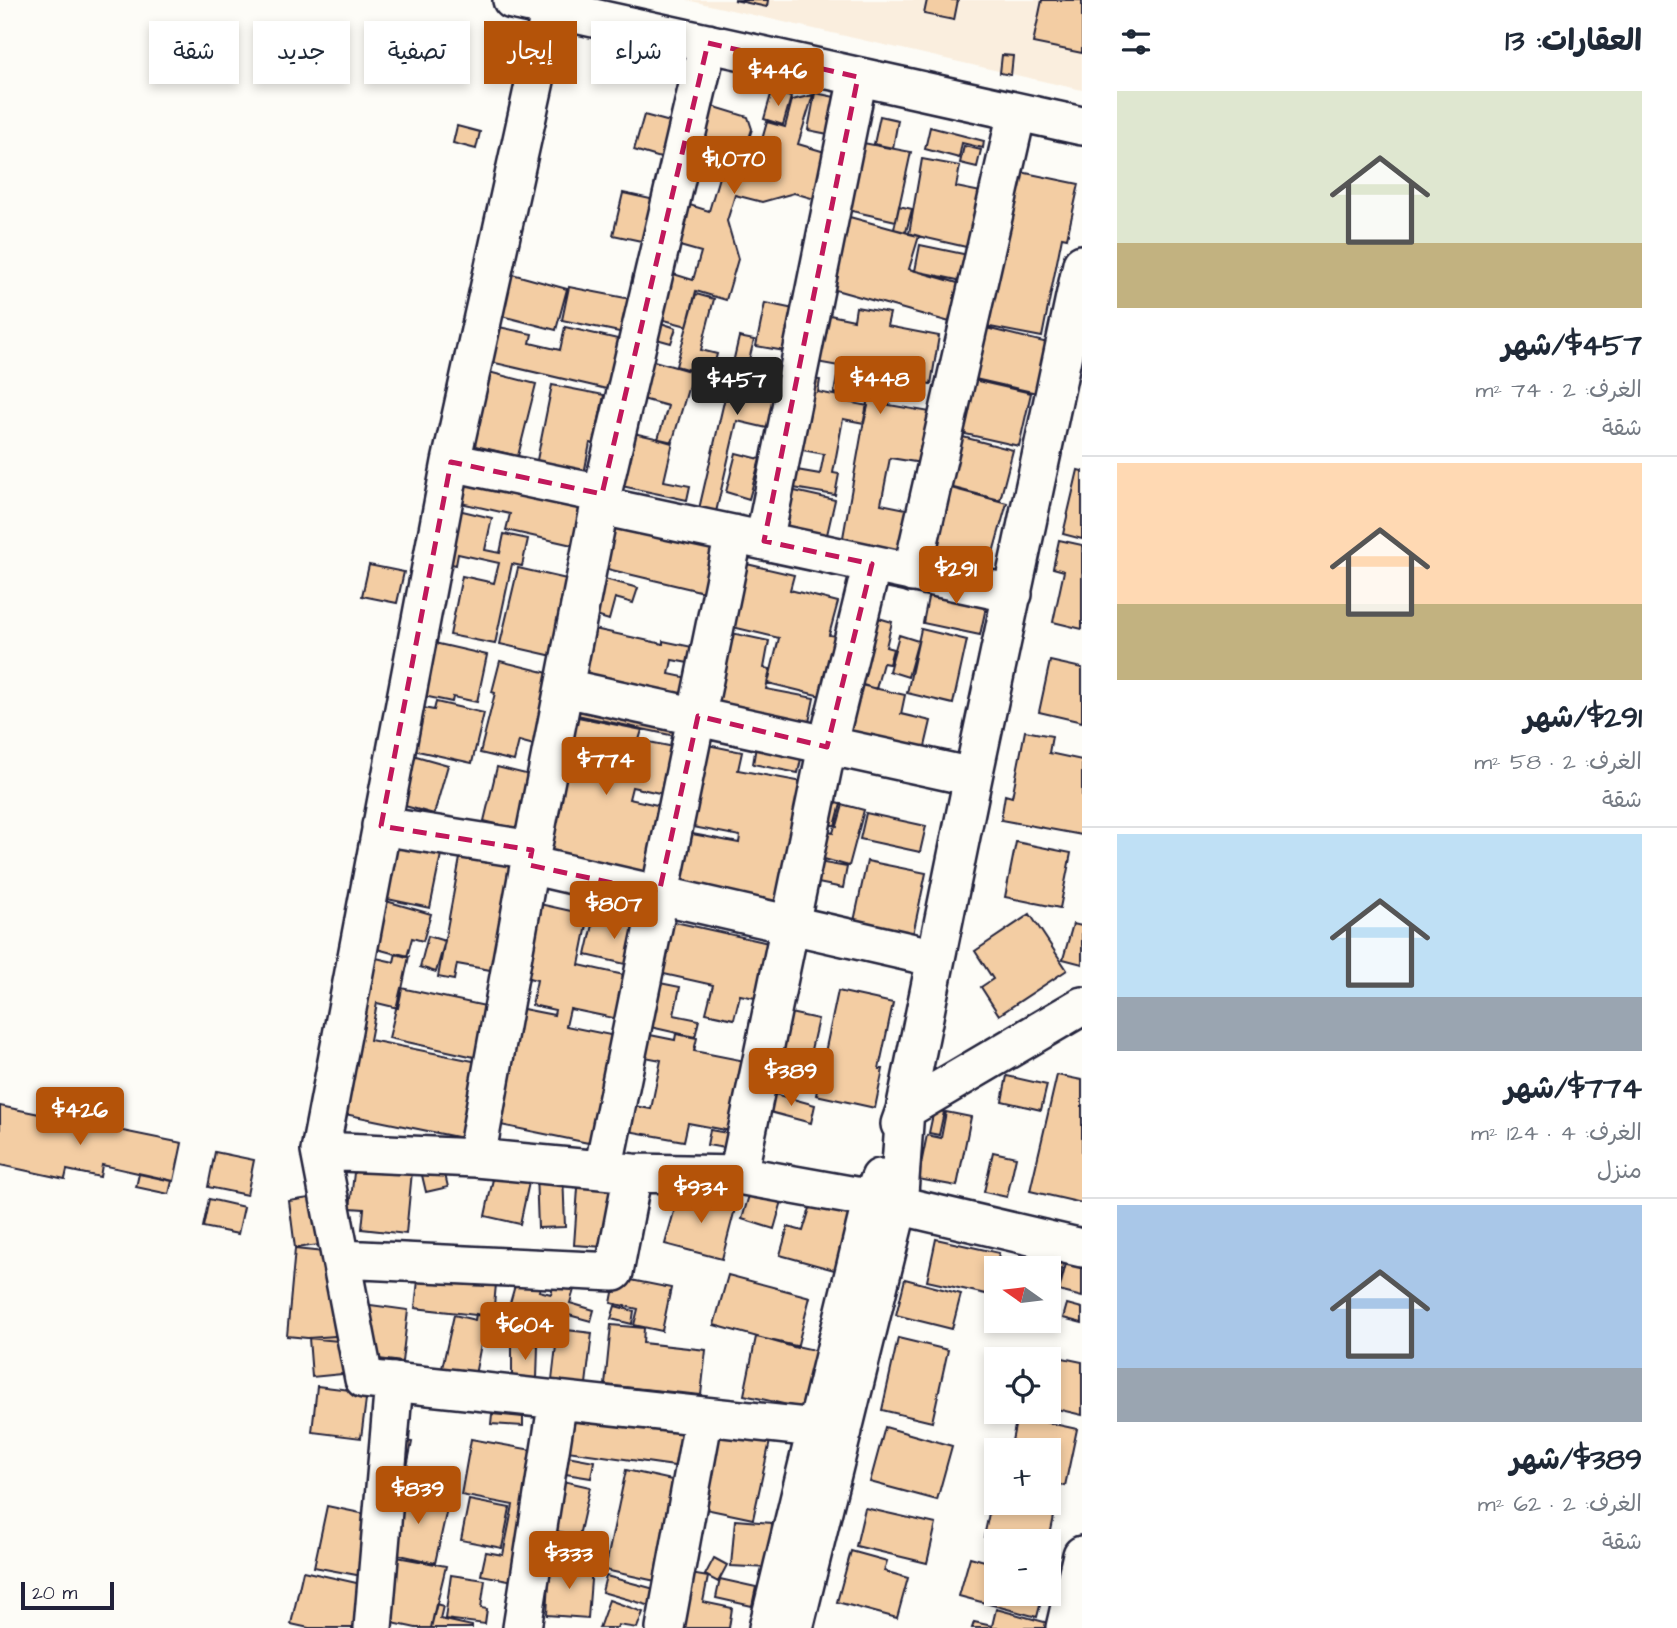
<!DOCTYPE html>
<html lang="ar">
<head>
<meta charset="utf-8">
<style>
  body { margin:0; font-family:"Architects Daughter","Playpen Sans Arabic",sans-serif; background:#f6f6f7; color:#1f2937; direction:rtl; height:100vh; display:flex; flex-direction:column; font-size:26px; white-space:nowrap }
  * { box-sizing:border-box; margin:0 }
  p { font-size:23px; color:#747a83 }
  .icon { flex:none; width:38px; height:38px; fill:none; stroke:currentColor; stroke-width:2; stroke-linecap:round; stroke-linejoin:round }
  .map { position:relative; flex:1; overflow:hidden; direction:ltr }
  .drawer { display:flex; flex-direction:column; background:#fff; width:595px }
  .drawer>* { flex:none }
  .top-card { position:absolute; left:21px; top:21px; width:665px; height:63px; direction:rtl; display:flex; gap:14px }
  .needle { width:46px; rotate:284deg }
  .controls { position:absolute; left:984px; top:1256px; display:grid; gap:14px }
  .controls a { display:grid; place-items:center; width:77px; height:77px; border-radius:0px; background:#fff; box-shadow:0 4px 10px #0003; font-size:35px }
  .scale { position:absolute; left:21px; bottom:18px; width:93px; box-sizing:border-box; padding-left:7px; border:4px solid #22223b; border-top:0; font-size:19px; line-height:24px; white-space:nowrap; color:#22223b; -webkit-text-stroke:5px #fdfcf7; paint-order:stroke }
  .price { position:absolute; translate:-50% -60px; padding:0 16px; border-radius:7px; background:#b45309; color:#fff; font-size:23px; line-height:46px; filter:drop-shadow(0 2px 4px #0008) }
  .price::after { content:''; position:absolute; left:50%; top:42px; width:21px; height:16px; margin-left:-10px; background:inherit; clip-path:polygon(0 0,100% 0,50% 100%) }
  .price.active { background:#222; color:#fff }
  ul { padding:0; list-style:none }
  li { display:grid; align-content:center; gap:14px; height:371px; padding:0 35px }
  li+li { border-top:2px solid #e0e1e3 }
  li span { display:grid; place-items:center; height:217px; border-radius:0px; color:#555 }
  li>.icon { margin-inline-start:auto }
  span .icon { width:126px; height:126px; fill:#fffc; stroke-width:1 }
  li b { font-size:30px }
  h2 { display:flex; justify-content:space-between; align-items:center; height:84px; padding:0 35px; font-size:30px }
  .tag { padding:0 24px; border-radius:0px; background:#fff; box-shadow:0 4px 10px #0003; font-size:24px; line-height:63px }
  .tag.active { background:#b45309; color:#fff }
  main { display:flex; flex:1; min-height:0 }
  .map>svg:first-child { display:block }
  .built { fill:#faeede }
  .building { fill:#f3cda3; stroke:#22223b; stroke-width:2 }
  .lines { fill:none; stroke-linecap:round; stroke-linejoin:round }
  .minor-casing { stroke:#22223b; stroke-width:42 }
  .minor { stroke:#fdfcf7; stroke-width:37 }
  .marked { fill:none; stroke:#c2185b; stroke-width:5; stroke-dasharray:14 9; stroke-linejoin:round }
</style>
</head>
<body>
<main>
<section class="drawer">
<h2>العقارات: 13<svg class="icon" aria-label="filters" viewBox="0 0 24 24"><path d="M4 7h16M4 17h16"/><circle cx="9" cy="7" r="2"/><circle cx="15" cy="17" r="2"/></svg></h2>
<ul>
<li><span style="background:linear-gradient(#dfe7d0 70%,#c2b280 0)"><svg class="icon" aria-label="home" viewBox="0 0 24 24"><path d="M3 11l9-7 9 7M6 9v11h12V9"/></svg></span><div><b>$457/شهر</b><p>الغرف: 2 · 74 m²</p><p>شقة</p></div></li>
<li><span style="background:linear-gradient(#ffd9b3 65%,#c2b280 0)"><svg class="icon" aria-label="home" viewBox="0 0 24 24"><path d="M3 11l9-7 9 7M6 9v11h12V9"/></svg></span><div><b>$291/شهر</b><p>الغرف: 2 · 58 m²</p><p>شقة</p></div></li>
<li><span style="background:linear-gradient(#bfe0f5 75%,#9aa5b1 0)"><svg class="icon" aria-label="home" viewBox="0 0 24 24"><path d="M3 11l9-7 9 7M6 9v11h12V9"/></svg></span><div><b>$774/شهر</b><p>الغرف: 4 · 124 m²</p><p>منزل</p></div></li>
<li><span style="background:linear-gradient(#a9c7e8 75%,#9aa5b1 0)"><svg class="icon" aria-label="home" viewBox="0 0 24 24"><path d="M3 11l9-7 9 7M6 9v11h12V9"/></svg></span><div><b>$389/شهر</b><p>الغرف: 2 · 62 m²</p><p>شقة</p></div></li>
</ul>
</section>
<div class="map">
<svg width="1082" height="1628" viewBox="0 0 1082 1628">
  <rect width="100%" height="100%" fill="#fdfcf7"/>
  <filter id="ink" filterUnits="userSpaceOnUse"><feTurbulence type="fractalNoise" baseFrequency=".0143" numOctaves="2"/><feDisplacementMap in="SourceGraphic" scale="14" xChannelSelector="R" yChannelSelector="G"/><feConvolveMatrix kernelMatrix="1 2 1 2 8 2 1 2 1" color-interpolation-filters="sRGB"/></filter>
  <g filter="url(#ink)">
    <path class="built" d="M 687,0 L 1082,0 L 1082,90 Z"/>
    <path class="building" d="M 734,0 L 768,0 L 767,7 Z
      M 927,0 L 958,0 L 954,20 L 924,14 Z
      M 1042,0 L 1082,0 L 1082,53 L 1033,43 Z
      M 1002,55 L 1013,56 L 1011,75 L 1000,73 Z
      M 772,91 L 791,97 L 783,125 L 764,119 Z
      M 815,93 L 840,98 L 833,135 L 808,130 Z
      M 813,95 L 798,144 L 825,152 L 818,200 L 794,193 L 762,202 L 735,195 L 727,221 L 738,259 L 726,300 L 696,291 L 687,326 L 653,317 L 667,272 L 693,280 L 701,252 L 669,243 L 680,202 L 709,211 L 719,177 L 684,167 L 702,103 L 748,117 L 752,129 L 743,157 L 756,161 L 767,122 L 785,127 L 792,100 Z
      M 644,115 L 674,123 L 664,159 L 634,150 Z
      M 880,116 L 898,120 L 893,148 L 874,144 Z
      M 457,126 L 480,132 L 476,149 L 453,143 Z
      M 930,127 L 984,141 L 983,148 L 962,143 L 959,158 L 925,149 Z
      M 858,142 L 911,152 L 896,221 L 843,209 Z
      M 964,146 L 981,150 L 977,167 L 960,163 Z
      M 922,159 L 960,166 L 956,187 L 986,193 L 975,249 L 909,234 Z
      M 1016,171 L 1079,184 L 1067,238 L 1062,237 L 1042,337 L 985,326 Z
      M 623,193 L 655,200 L 646,242 L 613,235 Z
      M 899,206 L 912,209 L 906,232 L 894,229 Z
      M 846,216 L 919,236 L 909,269 L 975,288 L 964,326 L 825,287 Z
      M 920,245 L 973,256 L 967,282 L 915,271 Z
      M 501,271 L 567,289 L 556,330 L 490,313 Z
      M 569,287 L 636,300 L 629,334 L 562,320 Z
      M 696,294 L 714,299 L 701,350 L 717,354 L 711,376 L 676,366 Z
      M 765,303 L 794,309 L 785,351 L 756,346 Z
      M 856,307 L 890,313 L 887,326 L 939,336 L 931,384 L 894,378 L 889,405 L 936,413 L 928,464 L 890,458 L 881,504 L 916,511 L 908,555 L 842,543 L 871,381 L 859,379 L 856,397 L 834,393 L 839,366 L 811,361 L 820,313 L 854,320 Z
      M 658,322 L 676,328 L 671,343 L 653,338 Z
      M 485,324 L 532,334 L 530,343 L 560,350 L 565,327 L 622,340 L 611,390 L 478,359 Z
      M 986,328 L 1048,343 L 1037,393 L 975,379 Z
      M 739,337 L 754,340 L 746,372 L 778,380 L 767,428 L 737,421 L 716,512 L 699,509 Z
      M 647,359 L 693,372 L 672,443 L 658,439 L 668,406 L 635,397 Z
      M 481,370 L 536,384 L 518,456 L 463,443 Z
      M 804,378 L 820,380 L 818,392 L 849,398 L 848,402 L 868,406 L 864,423 L 843,419 L 833,473 L 839,474 L 835,495 L 782,486 L 785,468 L 820,474 L 824,454 L 791,448 Z
      M 973,380 L 1031,393 L 1019,446 L 961,433 Z
      M 552,385 L 604,395 L 594,444 L 590,443 L 584,474 L 536,465 Z
      M 629,432 L 673,442 L 664,481 L 690,486 L 687,500 L 617,485 Z
      M 959,436 L 1013,450 L 1000,500 L 946,486 Z
      M 736,453 L 760,459 L 749,499 L 726,492 Z
      M 461,464 L 594,491 L 581,547 L 506,530 L 510,514 L 452,501 Z
      M 1078,470 L 1082,471 L 1082,539 L 1063,534 Z
      M 947,487 L 1007,503 L 987,574 L 928,558 Z
      M 781,488 L 835,500 L 826,539 L 772,528 Z
      M 614,504 L 723,532 L 708,593 L 599,567 Z
      M 454,509 L 492,518 L 485,550 L 500,553 L 504,534 L 528,539 L 522,566 L 512,564 L 495,644 L 450,635 L 462,576 L 494,583 L 499,563 L 458,554 L 456,565 L 443,562 Z
      M 1059,540 L 1082,545 L 1082,629 L 1053,622 L 1064,571 L 1053,568 Z
      M 738,562 L 794,575 L 790,590 L 838,602 L 829,635 L 836,636 L 821,696 L 768,683 L 779,638 L 724,625 Z
      M 369,565 L 404,572 L 397,603 L 362,596 Z
      M 518,568 L 571,580 L 553,656 L 500,644 Z
      M 597,577 L 638,588 L 633,603 L 615,598 L 609,620 L 587,613 Z
      M 932,577 L 990,589 L 980,635 L 923,623 Z
      M 865,614 L 892,622 L 886,647 L 893,649 L 889,664 L 883,663 L 876,689 L 847,680 Z
      M 585,627 L 663,644 L 663,641 L 697,648 L 694,664 L 672,660 L 669,674 L 688,678 L 684,701 L 574,677 Z
      M 921,629 L 967,640 L 953,704 L 907,693 Z
      M 722,631 L 769,641 L 764,668 L 770,669 L 766,689 L 814,698 L 808,727 L 707,706 Z
      M 899,635 L 918,641 L 908,677 L 889,671 Z
      M 430,642 L 487,655 L 477,702 L 453,697 L 452,702 L 419,695 Z
      M 500,661 L 552,674 L 534,745 L 519,741 L 514,761 L 480,753 L 495,693 L 492,692 Z
      M 1050,661 L 1082,668 L 1082,722 L 1039,712 Z
      M 847,682 L 905,695 L 901,714 L 931,721 L 923,755 L 835,735 Z
      M 573,688 L 681,711 L 675,736 L 568,713 Z
      M 436,702 L 484,713 L 472,763 L 404,748 L 413,706 L 434,710 Z
      M 568,715 L 642,730 L 639,740 L 674,747 L 664,794 L 632,787 L 629,799 L 662,806 L 647,876 L 541,854 Z
      M 1025,731 L 1052,736 L 1049,753 L 1082,760 L 1082,835 L 1001,820 L 1005,795 L 1012,797 Z
      M 703,744 L 742,752 L 738,770 L 803,782 L 779,904 L 672,885 L 682,832 L 739,843 L 740,836 L 688,826 Z
      M 756,746 L 802,754 L 798,773 L 753,764 Z
      M 409,754 L 448,765 L 434,814 L 394,803 Z
      M 497,767 L 534,776 L 522,830 L 484,821 Z
      M 822,799 L 843,805 L 837,826 L 816,821 Z
      M 841,804 L 864,810 L 849,866 L 803,853 L 810,827 L 833,833 Z
      M 866,813 L 926,826 L 920,852 L 860,839 Z
      M 392,824 L 445,835 L 430,908 L 378,897 Z
      M 463,842 L 514,852 L 496,971 L 457,964 L 454,980 L 438,977 Z
      M 1016,842 L 1071,853 L 1060,908 L 1005,897 Z
      M 807,860 L 847,867 L 843,888 L 803,880 Z
      M 867,861 L 926,873 L 912,939 L 853,926 Z
      M 604,882 L 643,892 L 638,913 L 599,903 Z
      M 379,899 L 431,914 L 423,941 L 412,938 L 407,957 L 366,946 Z
      M 535,903 L 589,915 L 579,965 L 633,977 L 623,1020 L 570,1009 L 566,1026 L 625,1038 L 603,1146 L 491,1123 L 513,1007 L 554,1015 L 555,1010 L 532,1005 L 537,980 L 520,976 Z
      M 1030,914 L 1067,970 L 999,1015 L 981,987 L 993,979 L 975,951 Z
      M 595,916 L 643,927 L 634,966 L 586,955 Z
      M 666,920 L 773,944 L 760,999 L 740,995 L 734,1019 L 706,1013 L 713,985 L 655,972 Z
      M 1073,924 L 1082,926 L 1082,964 L 1063,959 Z
      M 428,936 L 445,941 L 436,972 L 420,967 Z
      M 396,953 L 409,956 L 398,1008 L 377,1003 L 370,1040 L 478,1062 L 462,1138 L 335,1112 L 367,956 L 394,962 Z
      M 655,982 L 680,987 L 674,1015 L 699,1020 L 695,1037 L 646,1026 Z
      M 401,988 L 490,1007 L 479,1058 L 389,1038 Z
      M 838,991 L 893,1003 L 879,1069 L 883,1069 L 875,1108 L 816,1095 Z
      M 776,1010 L 818,1019 L 808,1063 L 766,1054 Z
      M 645,1034 L 675,1040 L 676,1034 L 697,1038 L 694,1051 L 750,1062 L 736,1132 L 688,1123 L 684,1141 L 628,1131 L 634,1106 L 651,1109 L 661,1060 L 640,1056 Z
      M 1057,1075 L 1082,1080 L 1082,1203 L 1030,1191 Z
      M 1007,1076 L 1047,1085 L 1041,1110 L 1002,1101 Z
      M 771,1093 L 815,1105 L 811,1123 L 766,1111 Z
      M 0,1106 L 182,1143 L 174,1181 L 102,1165 L 100,1177 L 67,1170 L 65,1179 L 0,1165 Z
      M 934,1110 L 944,1112 L 939,1135 L 929,1133 Z
      M 946,1112 L 971,1117 L 957,1186 L 918,1179 L 927,1135 L 941,1138 Z
      M 710,1130 L 733,1134 L 731,1149 L 707,1145 Z
      M 215,1152 L 254,1160 L 247,1195 L 208,1187 Z
      M 993,1152 L 1016,1157 L 1007,1197 L 984,1192 Z
      M 356,1155 L 413,1161 L 406,1234 L 362,1229 L 364,1209 L 350,1208 Z
      M 496,1165 L 531,1173 L 520,1224 L 485,1216 Z
      M 443,1166 L 448,1187 L 426,1192 L 421,1171 Z
      M 563,1172 L 565,1227 L 538,1228 L 536,1173 Z
      M 139,1174 L 172,1181 L 169,1194 L 136,1187 Z
      M 579,1174 L 633,1189 L 605,1247 L 574,1245 Z
      M 752,1185 L 784,1194 L 774,1229 L 742,1219 Z
      M 680,1190 L 736,1205 L 722,1259 L 665,1244 Z
      M 814,1195 L 856,1207 L 838,1271 L 780,1255 L 788,1227 L 803,1231 Z
      M 323,1196 L 328,1244 L 295,1248 L 289,1201 Z
      M 209,1199 L 244,1207 L 238,1234 L 203,1227 Z
      M 936,1239 L 999,1253 L 990,1295 L 927,1281 Z
      M 1070,1248 L 1082,1251 L 1082,1297 L 1059,1291 Z
      M 295,1249 L 343,1254 L 338,1341 L 287,1336 Z
      M 421,1252 L 496,1284 L 493,1317 L 415,1308 Z
      M 1032,1252 L 1064,1258 L 1059,1287 L 1048,1285 L 1048,1269 L 1029,1269 Z
      M 520,1268 L 544,1275 L 539,1291 L 551,1294 L 556,1277 L 576,1283 L 570,1303 L 594,1310 L 591,1321 L 565,1314 L 560,1332 L 506,1317 Z
      M 728,1275 L 810,1297 L 797,1348 L 714,1325 Z
      M 616,1277 L 671,1288 L 662,1331 L 634,1325 L 638,1309 L 611,1303 Z
      M 905,1279 L 961,1294 L 952,1329 L 896,1315 Z
      M 363,1304 L 408,1310 L 402,1362 L 356,1356 Z
      M 1067,1304 L 1082,1308 L 1082,1323 L 1063,1318 Z
      M 615,1306 L 634,1311 L 632,1324 L 611,1319 Z
      M 476,1314 L 498,1319 L 494,1342 L 482,1339 L 475,1375 L 442,1368 L 454,1315 L 475,1320 Z
      M 611,1325 L 644,1328 L 643,1343 L 706,1350 L 701,1395 L 605,1385 Z
      M 558,1329 L 592,1333 L 586,1384 L 552,1380 Z
      M 348,1335 L 352,1373 L 312,1377 L 309,1338 Z
      M 756,1337 L 823,1352 L 810,1410 L 744,1395 Z
      M 898,1338 L 948,1350 L 932,1422 L 882,1410 Z
      M 512,1345 L 538,1345 L 537,1379 L 512,1378 Z
      M 1039,1353 L 1082,1362 L 1082,1415 L 1048,1407 L 1048,1360 L 1038,1360 Z
      M 317,1386 L 367,1392 L 361,1438 L 312,1432 Z
      M 568,1398 L 696,1416 L 689,1468 L 560,1450 Z
      M 719,1406 L 775,1418 L 753,1519 L 696,1507 Z
      M 492,1414 L 523,1417 L 523,1426 L 491,1424 Z
      M 1017,1416 L 1077,1429 L 1065,1486 L 1048,1482 L 1048,1451 L 1010,1451 Z
      M 885,1427 L 952,1446 L 937,1500 L 870,1482 Z
      M 471,1439 L 549,1453 L 525,1583 L 481,1575 L 486,1552 L 503,1555 L 513,1505 L 461,1495 Z
      M 406,1441 L 412,1442 L 407,1467 L 443,1474 L 439,1493 L 398,1486 Z
      M 562,1455 L 594,1461 L 591,1478 L 559,1473 Z
      M 626,1470 L 681,1482 L 660,1582 L 605,1570 Z
      M 563,1481 L 590,1487 L 579,1536 L 551,1530 Z
      M 400,1490 L 449,1500 L 435,1563 L 387,1552 Z
      M 993,1494 L 996,1494 L 996,1503 L 1037,1503 L 1056,1507 L 1048,1545 L 1048,1542 L 1006,1542 L 984,1537 Z
      M 469,1500 L 510,1508 L 502,1548 L 461,1540 Z
      M 327,1506 L 375,1516 L 362,1576 L 314,1567 Z
      M 865,1508 L 936,1524 L 927,1563 L 856,1546 Z
      M 735,1520 L 772,1523 L 769,1568 L 731,1566 Z
      M 851,1551 L 887,1561 L 884,1571 L 908,1578 L 897,1618 L 837,1602 Z
      M 397,1557 L 446,1566 L 431,1628 L 416,1628 L 383,1621 Z
      M 970,1557 L 996,1564 L 996,1594 L 1043,1594 L 1037,1617 L 959,1596 Z
      M 714,1558 L 727,1565 L 718,1582 L 705,1575 Z
      M 550,1563 L 592,1567 L 588,1618 L 547,1615 Z
      M 303,1571 L 370,1586 L 361,1628 L 309,1628 L 291,1624 Z
      M 685,1573 L 708,1577 L 703,1602 L 732,1608 L 729,1628 L 675,1628 Z
      M 451,1575 L 485,1580 L 481,1608 L 487,1609 L 485,1624 L 445,1619 Z
      M 606,1576 L 662,1591 L 658,1608 L 602,1592 Z
      M 720,1579 L 756,1587 L 752,1606 L 716,1598 Z
      M 609,1600 L 643,1612 L 637,1628 L 618,1625 L 617,1628 L 599,1628 Z
      M 436,1604 L 443,1606 L 440,1619 L 472,1626 L 472,1628 L 431,1628 Z
      M 996,1609 L 1048,1623 L 1047,1628 L 972,1628 L 974,1622 L 992,1626 Z"/>
    <g class="lines">
      <g class="minor-casing">
        <path id="minor" d="M 512,0 L 1082,126
          M 551,8 L 451,462 L 320,1151 L 364,1379 L 843,1431
          M 451,462 L 602,494
          M 601,506 L 1013,594
          M 764,541 L 858,77
          M 912,573 L 1017,112
          M 565,688 L 973,777
          M 381,826 L 532,850
          M 529,865 L 936,958
          M 900,1124 L 905,1110 L 1082,1006
          M 320,1151 L 476,1158 L 633,1173 L 738,1175 L 872,1199 L 1082,1248
          M 476,1158 L 532,850 L 602,494 L 708,43
          M 603,1170 L 734,534
          M 738,1175 L 827,747 L 872,564
          M 341,1259 L 614,1272 L 633,1173
          M 373,1628 L 394,1382
          M 522,1628 L 558,1400
          M 665,1628 L 704,1416
          M 768,1628 L 872,1199 L 880,1178
          M 794,1628 L 898,1207 L 905,1110 L 973,777 L 1082,264
          M 1065,1628 L 1082,1555"/>
      </g>
      <use href="#minor" class="minor"/>
    </g>
  </g>
  <path class="marked" d="M 708,43 L 858,77 L 764,541 L 872,564 L 827,747 L 698,716 L 659,893 L 529,865 L 532,850 L 381,826 L 451,462 L 602,494 Z"/>
</svg>
<div class="controls">
<a><svg class="needle" viewBox="-14 -14 28 28"><path d="M0-13l5 13h-10z" fill="#e53935"/><path d="M0 13l5-13h-10z" fill="#747a83"/></svg></a>
<a><svg class="icon" aria-label="locate" viewBox="0 0 24 24"><circle cx="12" cy="12" r="6"/><path d="M12 2v4M12 18v4M2 12h4M18 12h4"/></svg></a>
<a>+</a>
<a>−</a>
</div>
<div class="scale">20 m</div>
<b class="price" style="left:778px;top:108px">$446</b>
<b class="price" style="left:734px;top:196px">$1,070</b>
<b class="price" style="left:880px;top:416px">$448</b>
<b class="price active" style="left:737px;top:417px">$457</b>
<b class="price" style="left:956px;top:606px">$291</b>
<b class="price" style="left:606px;top:797px">$774</b>
<b class="price" style="left:614px;top:941px">$807</b>
<b class="price" style="left:791px;top:1108px">$389</b>
<b class="price" style="left:80px;top:1147px">$426</b>
<b class="price" style="left:701px;top:1225px">$934</b>
<b class="price" style="left:525px;top:1362px">$604</b>
<b class="price" style="left:418px;top:1526px">$839</b>
<b class="price" style="left:569px;top:1591px">$333</b>
<div class="top-card">
<a class="tag">شراء</a>
<a class="tag active">إيجار</a>
<a class="tag">تصفية</a>
<a class="tag">جديد</a>
<a class="tag">شقة</a>
</div>
</div>
</main>
</body>
</html>
